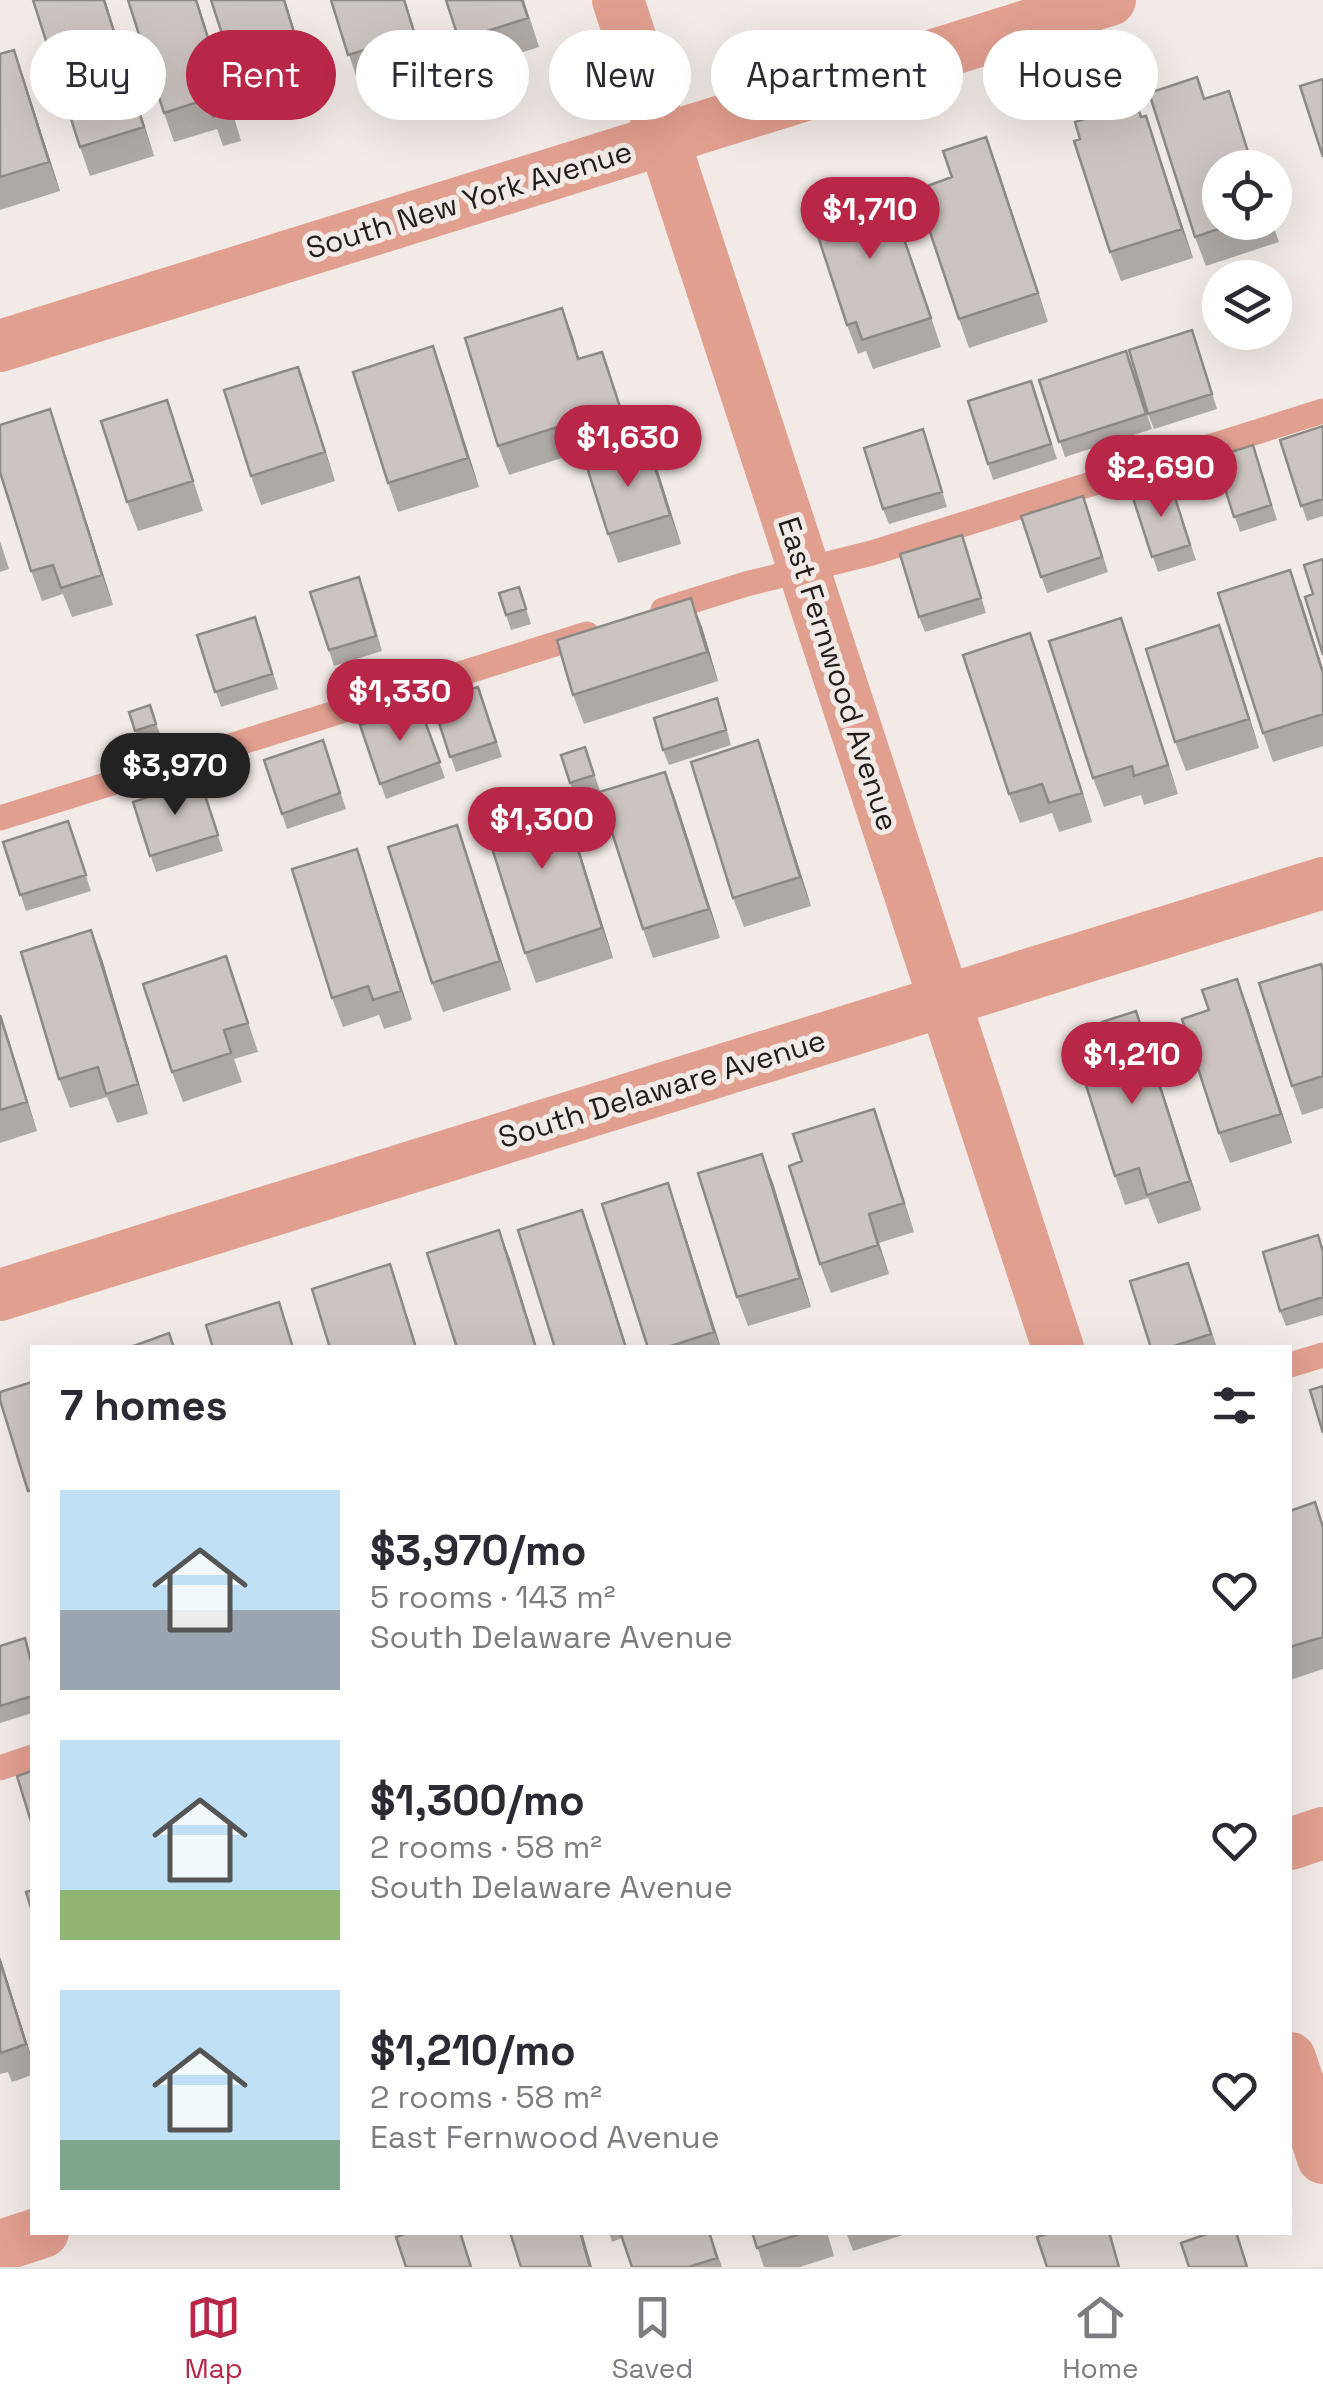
<!DOCTYPE html>
<html lang="en">
<head>
<meta charset="utf-8">
<style>
  body { margin:0; font-family:"Space Grotesk",sans-serif; background:#f7f7f7; color:#2b2b33; height:100vh; display:flex; flex-direction:column; font-size:38px; white-space:nowrap }
  * { box-sizing:border-box; margin:0 }
  p { font-size:32px; color:#7c7c81 }
  .icon { flex:none; width:55px; height:55px; fill:none; stroke:currentColor; stroke-width:2; stroke-linecap:round; stroke-linejoin:round }
  .map { position:relative; flex:1; overflow:hidden }
  .drawer { position:absolute; left:30px; top:1345px; width:1262px; height:890px; display:flex; flex-direction:column; background:#fff; border-radius:0px; box-shadow:0 10px 40px #0002 }
  .drawer>* { flex:none }
  .hud { position:absolute; left:30px; top:30px; width:1265px; height:90px; display:flex; gap:20px }
  .controls { position:absolute; left:1202px; top:150px; display:grid; gap:20px }
  .controls a { display:grid; place-items:center; width:90px; height:90px; border-radius:50%; background:#fff; box-shadow:0 10px 40px #0002; font-size:50px }
  .price { position:absolute; translate:-50% -85px; padding:0 22px; border-radius:35px; background:#b82747; color:#fff; font-size:32px; line-height:65px; filter:drop-shadow(0 2px 5px #0008) }
  .price::after { content:''; position:absolute; left:50%; top:60px; width:30px; height:22px; margin-left:-15px; background:inherit; clip-path:polygon(0 0,100% 0,50% 100%) }
  .price.current { background:#222; color:#fff }
  ul { padding:0; list-style:none }
  li { display:flex; align-items:center; gap:30px; height:250px; padding:0 30px }
  li span { display:grid; place-items:center; flex:none; width:280px; height:200px; border-radius:0px; color:#555 }
  li>.icon { margin-inline-start:auto }
  span .icon { width:120px; height:120px; fill:#fffc; stroke-width:1 }
  li b { font-size:42px }
  h2 { display:flex; justify-content:space-between; align-items:center; height:120px; padding:0 30px; font-size:42px }
  .pill { padding:0 35px; border-radius:45px; background:#fff; box-shadow:0 10px 40px #0002; font-size:35px; line-height:90px }
  .pill.current { background:#b82747; color:#fff }
  .tab-bar { display:flex; justify-content:space-around; align-items:center; height:140px; border-top:2px solid #e1e1e2; background:#fff; font-size:28px; color:#7c7c81 }
  .tab-bar a { display:grid; justify-items:center; gap:5px }
  .tab-bar .current { color:#b82747 }
  .map>svg:first-child { display:block }
  .lines { fill:none; stroke-linecap:round; stroke-linejoin:round }
  .service { stroke:#e19f8f; stroke-width:25 }
  .minor { stroke:#e19f8f; stroke-width:52 }
  .wall { fill:#afa9a5 }
  .shaded-wall { fill:#8f8986 }
  .building { fill:#ccc4c0; stroke:#8f8986; stroke-width:2.5 }
  .labels { text-anchor:middle; stroke-width:10; stroke-linejoin:round; paint-order:stroke }
  .street-label { font-size:30px; fill:#201d1c; stroke:#f2eae6 }
</style>
</head>
<body>
<div class="map">
<svg width="1323" height="2267" viewBox="0 0 1323 2267">
  <rect width="100%" height="100%" fill="#f2eae6"/>
  <g class="lines">
    <path class="service" d="M 663,610 L 746,584 L 872,553 L 1323,411
      M 0,818 L 587,634
      M 1290,1365 L 1323,1355
      M 0,1768 L 32,1757"/>
    <path class="minor" d="M 618,0 L 1058,1348
      M 0,346 L 1110,0
      M 0,1295 L 1323,883
      M 1290,1844 L 1323,1833
      M 1290,2058 L 1323,2158
      M 0,2246 L 43,2232"/>
  </g>
  <path class="wall" d="M 105,0 L 154,156 L 90,176 L 80,147 Z
    M 197,0 L 241,141 L 223,146 L 217,129 L 174,142 L 164,113 Z
    M 285,0 L 316,98 L 250,118 L 240,89 Z
    M 331,0 L 405,0 L 425,64 L 359,85 Z
    M 446,0 L 524,0 L 539,47 L 470,69 Z
    M 0,54 L 24,79 L 60,191 L 0,210 Z
    M 1205,99 L 1239,120 L 1220,222 L 1272,222 L 1279,242 L 1206,266 L 1195,237 Z
    M 1141,117 L 1156,145 L 1193,258 L 1121,281 L 1110,252 Z
    M 997,166 L 1048,322 L 969,348 L 959,319 L 952,177 Z
    M 885,203 L 902,230 L 941,347 L 873,369 L 866,351 L 858,354 L 847,325 Z
    M 562,308 L 579,359 L 602,352 L 630,436 L 509,475 L 498,446 Z
    M 1192,330 L 1217,409 L 1154,429 L 1148,414 Z
    M 433,346 L 479,487 L 398,512 L 388,483 Z
    M 1126,351 L 1152,429 L 1065,457 L 1039,380 Z
    M 1031,381 L 1057,459 L 993,480 L 988,464 Z
    M 308,396 L 335,481 L 261,505 L 251,476 Z
    M 50,409 L 113,605 L 72,617 L 63,594 L 42,601 L 31,571 Z
    M 1323,426 L 1323,516 L 1307,521 L 1280,440 Z
    M 177,429 L 203,511 L 138,531 L 127,502 Z
    M 923,429 L 947,507 L 889,524 L 883,509 Z
    M 648,445 L 681,544 L 618,563 L 608,534 Z
    M 1215,457 L 1258,460 L 1277,520 L 1240,532 Z
    M 1170,482 L 1196,560 L 1158,572 L 1132,495 Z
    M 1089,511 L 1108,572 L 1047,593 L 1021,516 Z
    M 962,535 L 986,613 L 925,632 L 919,617 Z
    M 0,541 L 9,569 L 0,572 Z
    M 519,587 L 531,624 L 511,630 L 506,615 Z
    M 310,592 L 365,592 L 382,651 L 334,666 Z
    M 1301,599 L 1323,669 L 1323,746 L 1273,762 L 1263,733 Z
    M 702,627 L 718,681 L 584,724 L 573,695 Z
    M 261,632 L 278,689 L 221,707 L 197,635 Z
    M 1131,647 L 1178,794 L 1144,805 L 1141,795 L 1104,807 L 1093,778 Z
    M 1230,655 L 1259,748 L 1186,771 L 1175,742 Z
    M 1041,662 L 1092,822 L 1059,832 L 1052,813 L 1020,823 L 1009,794 Z
    M 478,687 L 502,757 L 456,772 L 432,701 Z
    M 150,705 L 162,740 L 141,746 L 129,712 Z
    M 419,705 L 445,778 L 386,799 L 360,725 Z
    M 722,713 L 731,745 L 669,765 L 663,750 Z
    M 323,740 L 346,809 L 287,829 L 264,760 Z
    M 758,740 L 811,906 L 744,927 L 733,898 Z
    M 585,747 L 600,791 L 576,799 L 570,783 Z
    M 665,772 L 720,938 L 653,958 L 643,929 Z
    M 200,780 L 223,851 L 156,872 L 133,802 Z
    M 560,791 L 613,958 L 536,983 L 525,953 Z
    M 68,821 L 91,891 L 26,911 L 3,842 Z
    M 457,825 L 511,990 L 443,1012 L 432,983 Z
    M 357,849 L 412,1020 L 384,1029 L 379,1015 L 343,1027 L 332,998 Z
    M 91,930 L 102,959 L 148,1114 L 117,1123 L 107,1097 L 70,1108 L 59,1079 Z
    M 1323,969 L 1323,1108 L 1302,1115 L 1292,1086 Z
    M 236,985 L 258,1052 L 234,1059 L 242,1082 L 183,1102 L 172,1072 Z
    M 1248,1008 L 1292,1143 L 1230,1163 L 1219,1133 L 1209,1010 Z
    M 1136,1011 L 1201,1210 L 1158,1224 L 1148,1198 L 1125,1205 L 1115,1176 L 1108,1044 Z
    M 0,1014 L 37,1131 L 0,1143 Z
    M 874,1109 L 914,1232 L 879,1243 L 889,1274 L 831,1293 L 820,1264 L 802,1161 Z
    M 762,1154 L 773,1183 L 811,1307 L 748,1326 L 737,1297 Z
    M 678,1212 L 721,1348 L 648,1348 Z
    M 1318,1235 L 1323,1249 L 1323,1315 L 1286,1326 L 1280,1311 Z
    M 1199,1292 L 1217,1348 L 1151,1348 Z
    M 1290,1511 L 1323,1524 L 1323,1669 L 1290,1680 Z
    M 0,1646 L 32,1661 L 32,1713 L 0,1723 Z
    M 0,1957 L 32,2059 L 32,2075 L 12,2082 L 8,2072 L 0,2074 Z
    M 609,2232 L 710,2232 L 722,2267 L 632,2267 L 622,2238 L 612,2242 Z
    M 752,2232 L 827,2232 L 834,2256 L 800,2267 L 764,2267 Z
    M 846,2232 L 912,2232 L 853,2251 Z"/>
  <path class="shaded-wall" d="M 104,0 L 105,0 L 154,156 L 144,127 Z
    M 196,0 L 199,6 L 241,141 L 231,111 Z
    M 284,0 L 285,0 L 316,98 L 305,69 Z
    M 404,0 L 405,0 L 425,64 L 415,35 Z
    M 14,50 L 24,79 L 60,191 L 49,162 Z
    M 1146,116 L 1156,145 L 1193,258 L 1182,229 Z
    M 986,137 L 997,166 L 1048,322 L 1038,293 Z
    M 562,308 L 573,337 L 588,389 L 578,359 Z
    M 433,346 L 444,376 L 479,487 L 468,458 Z
    M 298,367 L 308,396 L 335,481 L 325,452 Z
    M 50,409 L 60,438 L 113,605 L 102,575 Z
    M 648,445 L 659,474 L 681,544 L 670,515 Z
    M 1290,570 L 1323,669 L 1323,673 Z
    M 691,598 L 702,627 L 718,681 L 707,652 Z
    M 1121,618 L 1131,647 L 1178,794 L 1168,765 Z
    M 1219,625 L 1230,655 L 1259,748 L 1249,719 Z
    M 1030,633 L 1041,662 L 1092,822 L 1082,793 Z
    M 758,740 L 768,769 L 811,906 L 800,877 Z
    M 665,772 L 676,801 L 720,938 L 709,909 Z
    M 560,791 L 570,820 L 613,958 L 602,928 Z
    M 457,825 L 467,854 L 511,990 L 500,961 Z
    M 357,849 L 367,878 L 412,1020 L 401,991 Z
    M 91,930 L 102,959 L 148,1114 L 138,1084 Z
    M 1237,979 L 1248,1008 L 1292,1143 L 1281,1114 Z
    M 1136,1011 L 1146,1040 L 1201,1210 L 1190,1181 Z
    M 0,1014 L 7,1034 L 37,1131 L 27,1102 Z
    M 874,1109 L 884,1138 L 914,1232 L 904,1203 Z
    M 762,1154 L 773,1183 L 811,1307 L 800,1278 Z
    M 668,1183 L 678,1212 L 721,1348 L 714,1332 Z
    M 582,1210 L 593,1239 L 627,1348 L 626,1348 Z
    M 869,1214 L 879,1243 L 889,1274 L 878,1245 Z
    M 499,1230 L 510,1259 L 537,1348 L 536,1348 Z
    M 390,1264 L 400,1293 L 417,1348 L 416,1348 Z
    M 0,1957 L 32,2059 L 32,2061 L 0,1961 Z
    M 580,2232 L 582,2232 L 592,2267 L 590,2267 Z"/>
  <path class="building" d="M 33,0 L 104,0 L 144,127 L 80,147 Z
    M 128,0 L 196,0 L 231,111 L 213,117 L 207,99 L 164,113 Z
    M 211,0 L 284,0 L 305,69 L 240,89 Z
    M 331,0 L 404,0 L 415,35 L 348,55 Z
    M 446,0 L 522,0 L 528,18 L 459,40 Z
    M 14,50 L 49,162 L 0,177 L 0,54 Z
    M 1197,77 L 1204,99 L 1229,91 L 1253,168 L 1220,168 L 1220,222 L 1239,222 L 1195,237 L 1149,93 Z
    M 1323,79 L 1323,157 L 1300,86 Z
    M 1136,103 L 1141,117 L 1146,116 L 1182,229 L 1110,252 L 1074,141 L 1080,139 L 1075,122 Z
    M 986,137 L 1038,293 L 959,319 L 916,190 L 952,177 L 943,151 Z
    M 876,180 L 884,203 L 891,201 L 931,318 L 862,340 L 856,322 L 847,325 L 814,224 L 825,221 L 817,199 Z
    M 562,308 L 578,359 L 602,352 L 620,407 L 498,446 L 465,338 Z
    M 1192,330 L 1212,394 L 1148,414 L 1129,350 Z
    M 433,346 L 468,458 L 388,483 L 353,372 Z
    M 1126,351 L 1146,414 L 1059,442 L 1039,380 Z
    M 298,367 L 325,452 L 251,476 L 224,390 Z
    M 1031,381 L 1051,444 L 988,464 L 968,401 Z
    M 167,400 L 193,481 L 127,502 L 101,421 Z
    M 50,409 L 102,575 L 61,588 L 53,565 L 31,571 L 0,472 L 0,425 Z
    M 1323,426 L 1323,499 L 1301,506 L 1280,440 Z
    M 923,429 L 942,492 L 883,509 L 864,448 Z
    M 648,445 L 670,515 L 608,534 L 586,464 Z
    M 1253,445 L 1271,505 L 1234,517 L 1215,457 Z
    M 1170,482 L 1190,545 L 1152,557 L 1132,495 Z
    M 1083,496 L 1102,557 L 1041,577 L 1021,516 Z
    M 962,535 L 981,598 L 919,617 L 900,554 Z
    M 1323,559 L 1323,655 L 1305,597 L 1313,594 L 1304,565 Z
    M 1290,570 L 1323,673 L 1323,714 L 1263,733 L 1218,593 Z
    M 359,577 L 376,636 L 329,650 L 310,592 Z
    M 519,587 L 526,609 L 506,615 L 499,593 Z
    M 691,598 L 707,652 L 573,695 L 557,640 Z
    M 255,617 L 272,674 L 215,692 L 197,635 Z
    M 1121,618 L 1168,765 L 1134,776 L 1132,766 L 1093,778 L 1049,641 Z
    M 1219,625 L 1249,719 L 1175,742 L 1146,649 Z
    M 1030,633 L 1082,793 L 1049,803 L 1042,784 L 1009,794 L 963,655 Z
    M 478,687 L 496,742 L 450,757 L 432,701 Z
    M 717,698 L 726,730 L 663,750 L 654,718 Z
    M 150,705 L 156,724 L 135,731 L 129,712 Z
    M 419,705 L 440,762 L 380,784 L 360,725 Z
    M 323,740 L 340,793 L 282,814 L 264,760 Z
    M 758,740 L 800,877 L 733,898 L 691,762 Z
    M 585,747 L 594,775 L 570,783 L 561,755 Z
    M 665,772 L 709,909 L 643,929 L 599,792 Z
    M 200,780 L 218,835 L 150,856 L 133,802 Z
    M 560,791 L 602,928 L 525,953 L 482,816 Z
    M 68,821 L 86,875 L 20,895 L 3,842 Z
    M 457,825 L 500,961 L 432,983 L 388,847 Z
    M 357,849 L 401,991 L 373,1000 L 368,986 L 332,998 L 292,869 Z
    M 91,930 L 138,1084 L 106,1094 L 98,1067 L 59,1079 L 21,952 Z
    M 226,956 L 248,1023 L 224,1030 L 231,1053 L 172,1072 L 143,984 Z
    M 1321,964 L 1323,970 L 1323,1076 L 1292,1086 L 1259,983 Z
    M 1237,979 L 1281,1114 L 1219,1133 L 1182,1019 L 1209,1010 L 1202,990 Z
    M 1136,1011 L 1190,1181 L 1147,1195 L 1139,1168 L 1115,1176 L 1076,1054 L 1108,1044 L 1102,1022 Z
    M 0,1015 L 27,1102 L 0,1110 Z
    M 874,1109 L 904,1203 L 869,1214 L 878,1245 L 820,1264 L 789,1166 L 802,1161 L 793,1134 Z
    M 762,1154 L 800,1278 L 737,1297 L 698,1173 Z
    M 668,1183 L 714,1332 L 665,1348 L 648,1348 L 602,1204 Z
    M 582,1210 L 626,1348 L 555,1348 L 518,1230 Z
    M 499,1230 L 536,1348 L 457,1348 L 427,1253 Z
    M 1318,1235 L 1323,1252 L 1323,1297 L 1280,1311 L 1263,1252 Z
    M 1188,1263 L 1211,1334 L 1168,1348 L 1151,1348 L 1130,1281 Z
    M 390,1264 L 416,1348 L 330,1348 L 312,1289 Z
    M 279,1302 L 293,1348 L 213,1348 L 206,1325 Z
    M 169,1333 L 174,1348 L 128,1348 Z
    M 32,1382 L 32,1490 L 28,1491 L 0,1400 L 0,1392 Z
    M 1323,1386 L 1323,1433 L 1310,1390 Z
    M 1315,1502 L 1323,1527 L 1323,1637 L 1290,1647 L 1290,1511 Z
    M 25,1638 L 32,1665 L 32,1696 L 0,1706 L 0,1646 Z
    M 32,1771 L 32,1825 L 17,1776 Z
    M 32,1890 L 32,1911 L 26,1892 Z
    M 0,1961 L 26,2044 L 1,2053 L 0,2048 Z
    M 410,2232 L 460,2232 L 471,2267 L 406,2267 L 396,2237 Z
    M 510,2232 L 580,2232 L 590,2267 L 521,2267 Z
    M 620,2232 L 709,2232 L 717,2258 L 689,2267 L 632,2267 Z
    M 752,2232 L 806,2232 L 757,2248 Z
    M 1053,2232 L 1109,2232 L 1119,2267 L 1047,2267 L 1037,2237 Z
    M 1212,2232 L 1236,2232 L 1247,2267 L 1189,2267 L 1181,2243 Z"/>
  <g class="labels">
    <g class="street-label">
      <text transform="translate(469 200) rotate(-17)" y="10">South New York Avenue</text>
      <text transform="translate(838 674) rotate(72)" y="10">East Fernwood Avenue</text>
      <text transform="translate(662 1089) rotate(-17)" y="10">South Delaware Avenue</text>
    </g>
  </g>
</svg>
<div class="controls">
<a><svg class="icon" aria-label="locate" viewBox="0 0 24 24"><circle cx="12" cy="12" r="6"/><path d="M12 2v4M12 18v4M2 12h4M18 12h4"/></svg></a>
<a><svg class="icon" aria-label="layers" viewBox="0 0 24 24"><path d="M12 4l9 5-9 5-9-5zM3 14l9 5 9-5"/></svg></a>
</div>
<b class="price" style="left:870px;top:262px">$1,710</b>
<b class="price" style="left:628px;top:490px">$1,630</b>
<b class="price" style="left:1161px;top:520px">$2,690</b>
<b class="price" style="left:400px;top:744px">$1,330</b>
<b class="price current" style="left:175px;top:818px">$3,970</b>
<b class="price" style="left:542px;top:872px">$1,300</b>
<b class="price" style="left:1132px;top:1107px">$1,210</b>
<div class="hud">
<a class="pill">Buy</a>
<a class="pill current">Rent</a>
<a class="pill">Filters</a>
<a class="pill">New</a>
<a class="pill">Apartment</a>
<a class="pill">House</a>
</div>
<section class="drawer">
<h2>7 homes<svg class="icon" aria-label="filters" viewBox="0 0 24 24"><path d="M4 7h16M4 17h16"/><circle cx="9" cy="7" r="2"/><circle cx="15" cy="17" r="2"/></svg></h2>
<ul>
<li><span style="background:linear-gradient(#bfe0f5 60%,#9aa5b1 0)"><svg class="icon" aria-label="home" viewBox="0 0 24 24"><path d="M3 11l9-7 9 7M6 9v11h12V9"/></svg></span><div><b>$3,970/mo</b><p>5 rooms · 143 m²</p><p>South Delaware Avenue</p></div><svg class="icon" aria-label="heart" viewBox="0 0 24 24"><path d="M12 20l-8-8c-3-5 5-10 8-4 3-6 11-1 8 4z"/></svg></li>
<li><span style="background:linear-gradient(#bfe0f5 75%,#8fb573 0)"><svg class="icon" aria-label="home" viewBox="0 0 24 24"><path d="M3 11l9-7 9 7M6 9v11h12V9"/></svg></span><div><b>$1,300/mo</b><p>2 rooms · 58 m²</p><p>South Delaware Avenue</p></div><svg class="icon" aria-label="heart" viewBox="0 0 24 24"><path d="M12 20l-8-8c-3-5 5-10 8-4 3-6 11-1 8 4z"/></svg></li>
<li><span style="background:linear-gradient(#bfe0f5 75%,#7fa58c 0)"><svg class="icon" aria-label="home" viewBox="0 0 24 24"><path d="M3 11l9-7 9 7M6 9v11h12V9"/></svg></span><div><b>$1,210/mo</b><p>2 rooms · 58 m²</p><p>East Fernwood Avenue</p></div><svg class="icon" aria-label="heart" viewBox="0 0 24 24"><path d="M12 20l-8-8c-3-5 5-10 8-4 3-6 11-1 8 4z"/></svg></li>
</ul>
</section>
</div>
<nav class="tab-bar">
<a class="current"><svg class="icon" aria-label="map" viewBox="0 0 24 24"><path d="M3 6l6-2 6 2 6-2v14l-6 2-6-2-6 2zM9 4v14M15 6v14"/></svg>Map</a>
<a><svg class="icon" aria-label="saved" viewBox="0 0 24 24"><path d="M7 4h10v16l-5-4-5 4z"/></svg>Saved</a>
<a><svg class="icon" aria-label="home" viewBox="0 0 24 24"><path d="M3 11l9-7 9 7M6 9v11h12V9"/></svg>Home</a>
</nav>
</body>
</html>
